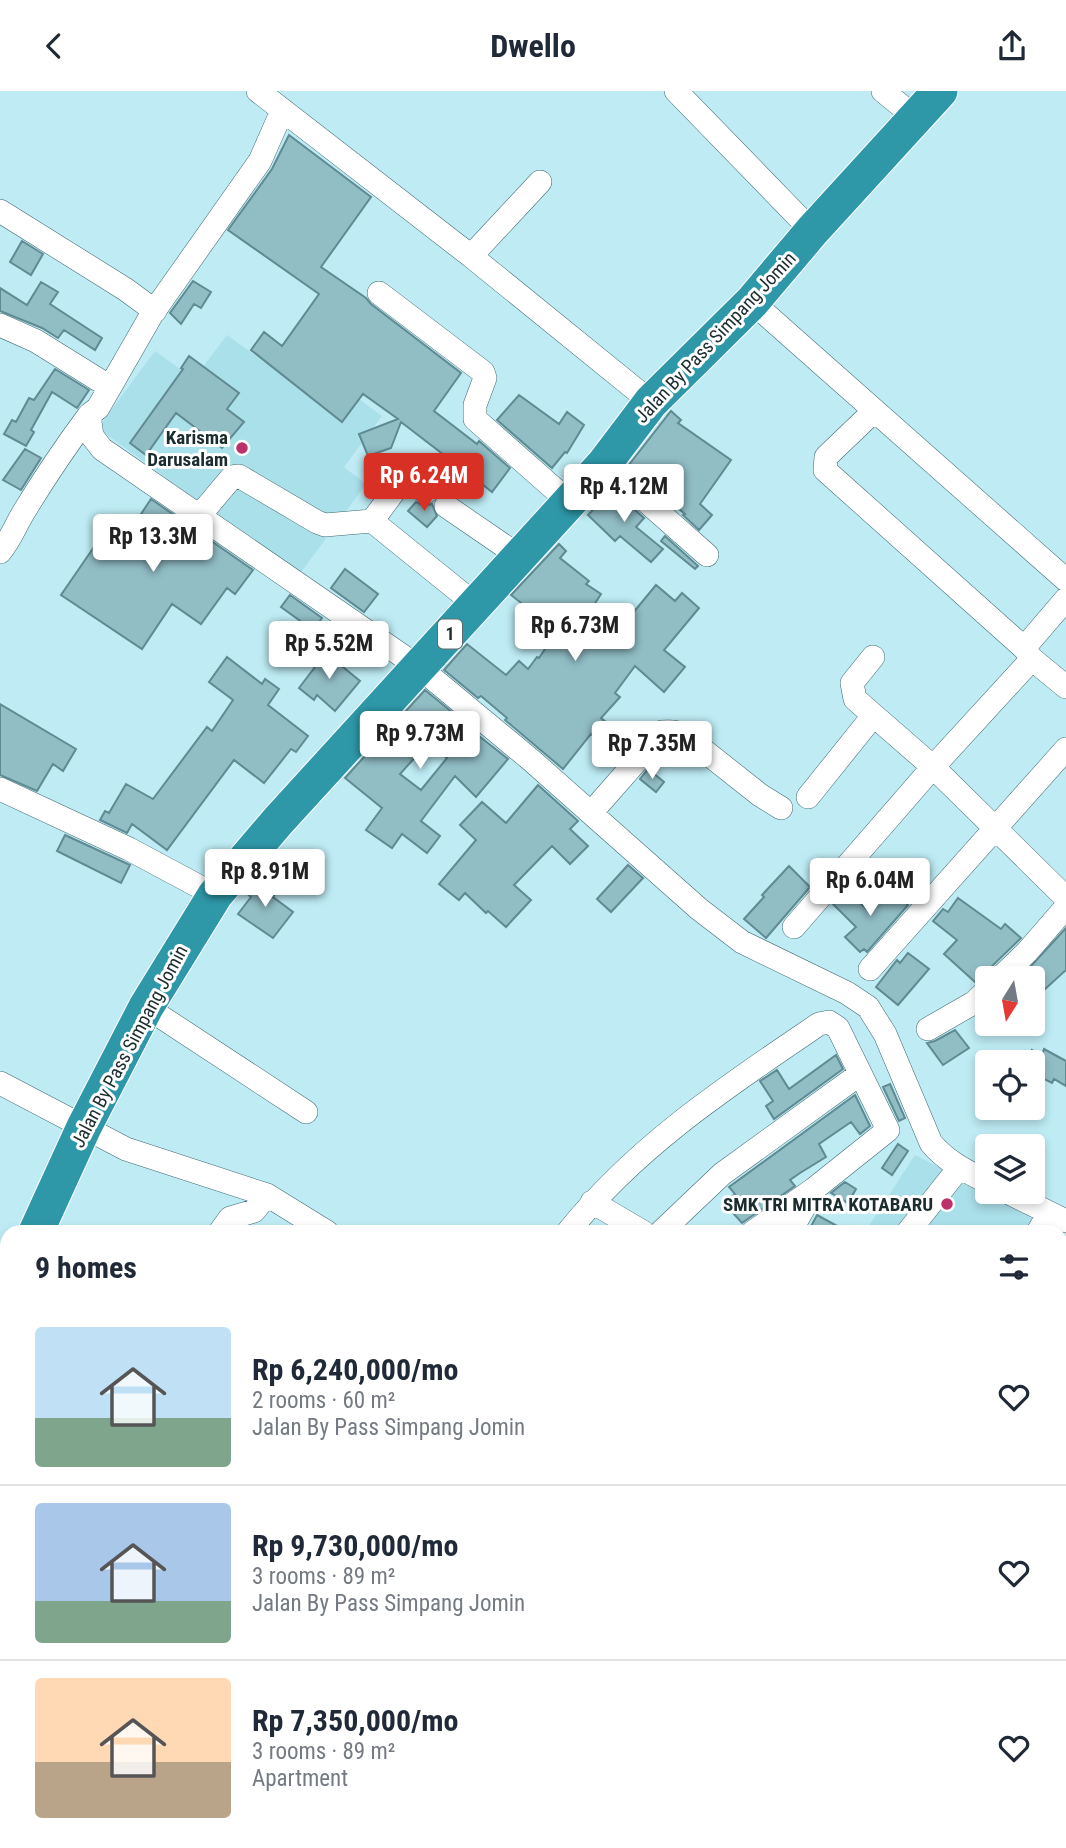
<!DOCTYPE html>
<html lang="en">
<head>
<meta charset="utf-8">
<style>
  body { margin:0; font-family:"Roboto Condensed",sans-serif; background:#f6f6f7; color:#1f2937; height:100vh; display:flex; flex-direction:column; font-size:26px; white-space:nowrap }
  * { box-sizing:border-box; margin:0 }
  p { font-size:23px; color:#747a83 }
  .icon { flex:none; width:38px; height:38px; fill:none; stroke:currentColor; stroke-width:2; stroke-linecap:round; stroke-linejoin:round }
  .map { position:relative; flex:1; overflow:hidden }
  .side { position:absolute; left:0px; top:1134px; width:1068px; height:623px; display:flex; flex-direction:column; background:#fff; border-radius:21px 21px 0 0; box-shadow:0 4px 10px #0003 }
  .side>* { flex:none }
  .needle { width:46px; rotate:191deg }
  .tools { position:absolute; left:975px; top:875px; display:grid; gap:14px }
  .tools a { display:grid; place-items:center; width:70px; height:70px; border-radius:7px; background:#fff; box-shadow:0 4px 10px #0003; font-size:35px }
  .price { position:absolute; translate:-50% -60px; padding:0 16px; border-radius:7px; background:#fff; color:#222; font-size:23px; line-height:46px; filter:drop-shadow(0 2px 4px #0008) }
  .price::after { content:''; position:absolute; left:50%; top:42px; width:21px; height:16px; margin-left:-10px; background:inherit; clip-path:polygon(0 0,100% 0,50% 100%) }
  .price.on { background:#d93025; color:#fff }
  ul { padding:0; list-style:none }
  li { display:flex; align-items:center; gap:21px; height:175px; padding:0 35px }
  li+li { border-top:2px solid #e0e1e3 }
  li span { display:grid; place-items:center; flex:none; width:196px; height:140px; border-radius:7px; color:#555 }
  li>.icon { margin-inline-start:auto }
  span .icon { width:84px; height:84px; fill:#fffc; stroke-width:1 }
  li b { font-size:30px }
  h2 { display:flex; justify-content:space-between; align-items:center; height:84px; padding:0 35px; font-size:30px }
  header { display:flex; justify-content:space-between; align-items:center; height:91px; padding:0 35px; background:#fff; font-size:32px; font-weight:700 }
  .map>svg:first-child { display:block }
  .built { fill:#aae0ea }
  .building { fill:#91bdc5; stroke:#608a92; stroke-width:2; fill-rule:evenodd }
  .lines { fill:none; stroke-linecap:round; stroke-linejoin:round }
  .minor-casing { stroke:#3f686f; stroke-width:24 }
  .highway-casing { stroke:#fff; stroke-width:37 }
  .minor { stroke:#fff; stroke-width:23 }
  .highway { stroke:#2e98a9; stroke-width:35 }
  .poi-dot { fill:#bb316a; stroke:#fff; stroke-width:2.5 }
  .labels { text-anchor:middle; stroke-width:6; stroke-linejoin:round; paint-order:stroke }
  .shield { fill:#fff; stroke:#5f6b6d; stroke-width:2 }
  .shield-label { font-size:18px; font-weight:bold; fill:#1b2c2f }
  .street-label { font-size:19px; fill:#1b2c2f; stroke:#fff }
  .poi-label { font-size:19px; font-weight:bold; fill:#1b2c2f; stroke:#fff; text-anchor:end }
</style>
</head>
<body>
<header><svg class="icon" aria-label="back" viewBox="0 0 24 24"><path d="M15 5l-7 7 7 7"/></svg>Dwello<svg class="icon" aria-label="share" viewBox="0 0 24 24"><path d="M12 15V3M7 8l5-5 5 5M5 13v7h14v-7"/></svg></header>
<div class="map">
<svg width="1066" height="1757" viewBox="0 0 1066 1757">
  <rect width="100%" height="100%" fill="#beebf4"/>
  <path class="built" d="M 227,244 L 267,273 L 283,252 L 382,325 L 344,376 L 366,393 L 299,484 L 98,337 L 155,260 L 194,288 Z
    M 915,1064 L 1035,1125 L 1026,1141 L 865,1141 Z"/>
  <path class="building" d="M 289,44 L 371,106 L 321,176 L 366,207 L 371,213 L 461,282 L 434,320 L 477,353 L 479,350 L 510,377 L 492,401 L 473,386 L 456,405 L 448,401 L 440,403 L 435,391 L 453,371 L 401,331 L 391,357 L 368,365 L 359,343 L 398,328 L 363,303 L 342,331 L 251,259 L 264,241 L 282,255 L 319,203 L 228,139 L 272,78 Z
    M 22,150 L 43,163 L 31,184 L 10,171 Z
    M 193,190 L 211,201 L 201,217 L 194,213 L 181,233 L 170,222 Z
    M 41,191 L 58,201 L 50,213 L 102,247 L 95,259 L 64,239 L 58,247 L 42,237 L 0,220 L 0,197 L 27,214 Z
    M 189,265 L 239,302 L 227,318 L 244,331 L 222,357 L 176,322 L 146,364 L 130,352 L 183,278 L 181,277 Z
    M 55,278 L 89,299 L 77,317 L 52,301 L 31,339 L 34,341 L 26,355 L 4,343 L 12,329 L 16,331 L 29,307 L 34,309 Z
    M 519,304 L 559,333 L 567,321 L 584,334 L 567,362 L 565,361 L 552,377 L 497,329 Z
    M 671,320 L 681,329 L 678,332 L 731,369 L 700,413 L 712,424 L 699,439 L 683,424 L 685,423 L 628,375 Z
    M 25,358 L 41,367 L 21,399 L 3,389 Z
    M 610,397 L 644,427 L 636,436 L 663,458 L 651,471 L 620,445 L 615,450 L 588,424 L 605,406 L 603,404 Z
    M 151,408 L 253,479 L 235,503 L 227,497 L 201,533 L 172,513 L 142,558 L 61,504 L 116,424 L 133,435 Z
    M 416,411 L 424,415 L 432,413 L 437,425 L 427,436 L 408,420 Z
    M 665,445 L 698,475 L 695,478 L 661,450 Z
    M 559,453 L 566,460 L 560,467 L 589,490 L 586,493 L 601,503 L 578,539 L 605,554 L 625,527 L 628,528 L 656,494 L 675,510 L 682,502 L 699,517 L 664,559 L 685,576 L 664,601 L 635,575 L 615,602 L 620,606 L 601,627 L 633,652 L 621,666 L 591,643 L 563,678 L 505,629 L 507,627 L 481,605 L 478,607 L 444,579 L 467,553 L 506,584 L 519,570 L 528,578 L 537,566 L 539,567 L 555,543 L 523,517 L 525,515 L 511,504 Z
    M 345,478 L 378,503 L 364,521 L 331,497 Z
    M 290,504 L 322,527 L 313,539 L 281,516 Z
    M 321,558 L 360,590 L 335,620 L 317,604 L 314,609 L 299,597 L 315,576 L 310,572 Z
    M 227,566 L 262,593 L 265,588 L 279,598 L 268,614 L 308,645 L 296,661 L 291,658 L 264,692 L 234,669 L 167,759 L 132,733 L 127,742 L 100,729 L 105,720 L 109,722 L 126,693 L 153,708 L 207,636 L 212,640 L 233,609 L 209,591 Z
    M 425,599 L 458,626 L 443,642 L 464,660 L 479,645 L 508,668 L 476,706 L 455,685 L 421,730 L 440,745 L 427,762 L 402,743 L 392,757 L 366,739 L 382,717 L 345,687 ZM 428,652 L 447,667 L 421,699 L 400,683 Z
    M 0,613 L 76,658 L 63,680 L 53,673 L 37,700 L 0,684 Z
    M 648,678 L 664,691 L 656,701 L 640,688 Z
    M 538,694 L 578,730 L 570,738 L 588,755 L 570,773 L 552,755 L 514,794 L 531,809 L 506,836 L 488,820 L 486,822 L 465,802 L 459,809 L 439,793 L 476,749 L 460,734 L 482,711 L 506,732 Z
    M 65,744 L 130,774 L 121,792 L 57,760 Z
    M 628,774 L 643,787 L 611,821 L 597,808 Z
    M 789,775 L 810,796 L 766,847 L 744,828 L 764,806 L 762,804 Z
    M 255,788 L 276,802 L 273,806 L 293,821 L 273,847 L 238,823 L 251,806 L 244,800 Z
    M 891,798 L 908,814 L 867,861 L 864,858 L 860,861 L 845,846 L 856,836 L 833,813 L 846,799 L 869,820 Z
    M 958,807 L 1001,838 L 1005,833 L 1021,847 L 990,877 L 986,885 L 975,891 L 944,863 L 957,849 L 933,830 L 943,818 L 948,821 Z
    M 1066,837 L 1066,879 L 1032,910 L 1032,887 L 1020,887 Z
    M 908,862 L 929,878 L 898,914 L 876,896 L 897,869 L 900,872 Z
    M 955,939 L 969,957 L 943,974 L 927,952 L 935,950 Z
    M 1044,958 L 1066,970 L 1066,995 L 1054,988 L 1052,992 L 1032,982 L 1032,959 L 1042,964 Z
    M 836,964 L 843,978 L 774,1028 L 766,1015 L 773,1010 L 760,990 L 777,979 L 789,998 Z
    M 890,993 L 905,1027 L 899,1030 L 883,996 Z
    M 855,1004 L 870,1035 L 860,1043 L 851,1031 L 819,1053 L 826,1066 L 800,1082 L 790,1089 L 795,1095 L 742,1132 L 724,1112 L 735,1103 L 729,1096 Z
    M 898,1053 L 908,1060 L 892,1084 L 882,1077 Z
    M 845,1091 L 856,1098 L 848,1112 L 831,1102 Z
    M 817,1124 L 848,1141 L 808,1141 Z"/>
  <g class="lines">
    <g class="minor-casing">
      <path id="minor" d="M 258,0 L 471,165 L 651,311
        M 676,0 L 812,140
        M 883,0 L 916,27
        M 282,20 L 260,70 L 152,223 L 98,317 L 89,324 L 92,345 L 102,358 L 420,577 L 531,669 L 699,818 L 742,851 L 847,902 L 868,916 L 885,943 L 931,1052 C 947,1071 966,1080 987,1091
        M 0,120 L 125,198 L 155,220
        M 471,165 L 540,91
        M 379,202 L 483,281 L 485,287 L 475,314 L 475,328 L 568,410
        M 752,211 L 1066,489
        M 0,234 L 36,250 L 110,296
        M 874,320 L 826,366 L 825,379 L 1024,557 L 1032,568 L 1066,596
        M 604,373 L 707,464
        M 446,415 L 519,465
        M 200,424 L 232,386 L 239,385 L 317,431 L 325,434 L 372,430 L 476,514
        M 372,430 L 398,395 L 415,393 L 426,401
        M 0,461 C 11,448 16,433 25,419 C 45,386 66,355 89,324
        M 1024,557 L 1066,508
        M 873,566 L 852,592 L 855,608 L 933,676 L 1066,807
        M 0,698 L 129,758 L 215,804
        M 808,706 L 873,625
        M 591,722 L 662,641 C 673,640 680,641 688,647 L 760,704 L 781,717
        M 794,836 L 933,676 L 1032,568
        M 870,878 L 1066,658
        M 1000,887 L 1027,861 L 1066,816
        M 146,916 L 306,1021
        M 928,938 L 975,911 L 987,899
        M 0,992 L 126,1058 L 267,1104 L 327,1141
        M 1007,1101 L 1066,1130
        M 592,1111 L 643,1141
        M 220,1141 L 230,1127 L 254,1120 L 267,1104
        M 568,1141 C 636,1055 729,994 819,933 L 829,931 L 838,937 L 888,1039 L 814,1098 L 753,1141
        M 661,1141 L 722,1083 L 860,983
        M 790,1141 L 811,1104
        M 908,1141 L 959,1077
        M 1038,1141 L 1049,1122
        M 0,1169 L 7,1171
        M 1060,1313 L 1066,1303
        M 0,1354 L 7,1358
        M 1060,1410 L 1066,1400
        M 0,1525 L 7,1527
        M 1060,1551 L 1066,1541
        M 5,1622 L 7,1623
        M 385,1750 L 402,1757
        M 424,1750 L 425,1757
        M 176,1757 L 178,1750"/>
    </g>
    <g class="highway-casing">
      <path id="highway" d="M 36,1141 L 84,1036 L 146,916 L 215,804 L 278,730 L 604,373 L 651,311 L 752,211 L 812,140 L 940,0
        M 0,1224 L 7,1207"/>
    </g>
    <use href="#minor" class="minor"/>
    <use href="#highway" class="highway"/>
  </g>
  <g class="poi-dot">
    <circle cx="242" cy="357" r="7"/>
    <circle cx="947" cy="1113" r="7"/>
  </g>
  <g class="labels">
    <rect class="shield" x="438" y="528.5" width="24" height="29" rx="5"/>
    <g class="shield-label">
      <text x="450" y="549">1</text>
    </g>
    <g class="street-label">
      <text transform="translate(715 246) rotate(-47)" y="7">Jalan By Pass Simpang Jomin</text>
      <text transform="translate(129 955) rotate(-62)" y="7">Jalan By Pass Simpang Jomin</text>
    </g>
    <g class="poi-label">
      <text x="228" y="353">Karisma<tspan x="228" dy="22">Darusalam</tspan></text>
      <text x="933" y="1120">SMK TRI MITRA KOTABARU</text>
    </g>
  </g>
</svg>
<div class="tools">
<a><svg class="needle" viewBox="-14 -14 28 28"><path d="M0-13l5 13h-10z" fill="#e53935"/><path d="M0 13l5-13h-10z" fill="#747a83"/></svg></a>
<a><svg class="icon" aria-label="locate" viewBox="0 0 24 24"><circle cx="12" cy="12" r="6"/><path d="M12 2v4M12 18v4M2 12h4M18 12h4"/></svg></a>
<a><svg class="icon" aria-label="layers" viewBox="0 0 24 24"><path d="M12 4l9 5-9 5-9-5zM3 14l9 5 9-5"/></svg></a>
</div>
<b class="price on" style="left:424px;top:422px">Rp 6.24M</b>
<b class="price" style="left:624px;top:433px">Rp 4.12M</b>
<b class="price" style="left:153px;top:483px">Rp 13.3M</b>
<b class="price" style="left:575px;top:572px">Rp 6.73M</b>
<b class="price" style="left:329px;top:590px">Rp 5.52M</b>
<b class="price" style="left:420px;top:680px">Rp 9.73M</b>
<b class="price" style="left:652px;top:690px">Rp 7.35M</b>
<b class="price" style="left:265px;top:818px">Rp 8.91M</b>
<b class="price" style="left:870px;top:827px">Rp 6.04M</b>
<section class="side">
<h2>9 homes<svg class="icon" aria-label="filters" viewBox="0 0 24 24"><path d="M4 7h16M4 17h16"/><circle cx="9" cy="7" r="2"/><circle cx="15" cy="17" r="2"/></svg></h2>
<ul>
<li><span style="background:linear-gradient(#bfe0f5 65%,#7fa58c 0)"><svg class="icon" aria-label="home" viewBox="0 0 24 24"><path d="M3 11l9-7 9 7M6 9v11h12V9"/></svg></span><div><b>Rp 6,240,000/mo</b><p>2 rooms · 60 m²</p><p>Jalan By Pass Simpang Jomin</p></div><svg class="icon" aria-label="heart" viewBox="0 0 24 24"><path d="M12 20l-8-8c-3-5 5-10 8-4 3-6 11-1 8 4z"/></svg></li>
<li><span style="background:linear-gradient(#a9c7e8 70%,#7fa58c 0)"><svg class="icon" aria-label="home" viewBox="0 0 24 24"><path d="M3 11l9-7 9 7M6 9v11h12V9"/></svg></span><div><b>Rp 9,730,000/mo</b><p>3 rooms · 89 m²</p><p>Jalan By Pass Simpang Jomin</p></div><svg class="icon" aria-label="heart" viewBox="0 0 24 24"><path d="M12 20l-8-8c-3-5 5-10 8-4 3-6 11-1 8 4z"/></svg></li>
<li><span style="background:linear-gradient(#ffd9b3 60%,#b9a48a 0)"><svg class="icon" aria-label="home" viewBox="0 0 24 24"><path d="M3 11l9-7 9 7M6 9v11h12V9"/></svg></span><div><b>Rp 7,350,000/mo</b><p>3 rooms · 89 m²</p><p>Apartment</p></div><svg class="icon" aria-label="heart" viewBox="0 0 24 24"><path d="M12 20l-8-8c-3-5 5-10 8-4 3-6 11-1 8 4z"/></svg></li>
</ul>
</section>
</div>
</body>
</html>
